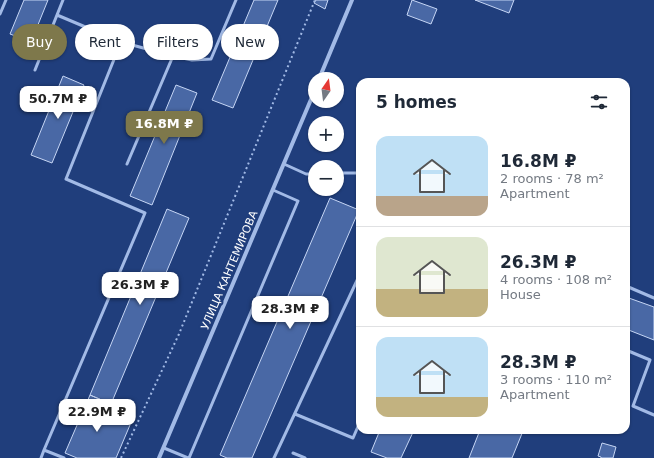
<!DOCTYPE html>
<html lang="en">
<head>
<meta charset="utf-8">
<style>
  body { margin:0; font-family:"DejaVu Sans",sans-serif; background:#f6f6f7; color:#1f2937; height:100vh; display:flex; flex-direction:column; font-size:15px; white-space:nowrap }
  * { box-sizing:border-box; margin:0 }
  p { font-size:13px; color:#747a83 }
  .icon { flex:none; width:22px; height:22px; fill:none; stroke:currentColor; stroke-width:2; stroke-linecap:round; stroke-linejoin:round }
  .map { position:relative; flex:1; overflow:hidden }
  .details { position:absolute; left:356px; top:78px; width:274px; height:356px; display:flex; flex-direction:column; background:#fff; border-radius:12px; box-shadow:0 1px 3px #0004 }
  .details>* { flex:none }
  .banner { position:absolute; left:12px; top:24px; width:284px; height:36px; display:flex; gap:8px }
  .needle { width:26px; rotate:14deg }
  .controls { position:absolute; left:308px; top:72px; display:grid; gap:8px }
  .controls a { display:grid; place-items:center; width:36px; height:36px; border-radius:50%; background:#fff; box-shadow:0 1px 3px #0004; font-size:20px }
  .price { position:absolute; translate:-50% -34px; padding:0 9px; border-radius:8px; background:#fff; color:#222; font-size:13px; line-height:26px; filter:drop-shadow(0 1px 2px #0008) }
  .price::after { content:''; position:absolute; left:50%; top:24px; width:12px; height:9px; margin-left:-6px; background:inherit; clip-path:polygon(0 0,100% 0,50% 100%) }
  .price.current { background:#7e784b; color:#fff }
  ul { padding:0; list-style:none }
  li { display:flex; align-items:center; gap:12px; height:100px; padding:0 20px }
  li+li { border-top:1px solid #e0e1e3 }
  li span { display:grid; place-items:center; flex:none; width:112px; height:80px; border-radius:12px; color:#555 }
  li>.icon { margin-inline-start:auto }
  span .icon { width:48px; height:48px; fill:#fffc; stroke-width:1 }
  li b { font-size:17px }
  h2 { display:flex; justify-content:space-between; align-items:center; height:48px; padding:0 20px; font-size:17px }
  .pill { padding:0 14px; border-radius:18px; background:#fff; box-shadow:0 1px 3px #0004; font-size:14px; line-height:36px }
  .pill.current { background:#7e784b; color:#fff }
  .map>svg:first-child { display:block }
  .building { fill:#4968a5; stroke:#c6d6f5 }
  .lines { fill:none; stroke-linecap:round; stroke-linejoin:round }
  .path { stroke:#a2bae6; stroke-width:2; stroke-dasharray:2 3; stroke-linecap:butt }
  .lane { stroke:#a2bae6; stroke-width:3 }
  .street { stroke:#a2bae6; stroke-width:4 }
  .labels { text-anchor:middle; stroke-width:4; stroke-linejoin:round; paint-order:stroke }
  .street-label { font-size:11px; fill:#fff; stroke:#203e7c }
</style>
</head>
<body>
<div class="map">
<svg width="654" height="458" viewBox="0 0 654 458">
  <rect width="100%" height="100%" fill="#203e7c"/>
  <path class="building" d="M 24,0 L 48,0 L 31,42 L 10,34 Z
    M 254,0 L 278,0 L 233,108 L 212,100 Z
    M 316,0 L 328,0 L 325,9 L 314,3 Z
    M 412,0 L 437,9 L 431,24 L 407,15 Z
    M 475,0 L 514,0 L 509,13 Z
    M 63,76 L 84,85 L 52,163 L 31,155 Z
    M 176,85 L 197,93 L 152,205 L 130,196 Z
    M 330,198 L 359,210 L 252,458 L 227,458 L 220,455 Z
    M 167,209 L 189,218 L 111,404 L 90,395 Z
    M 626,297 L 654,307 L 654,340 L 626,329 Z
    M 90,395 L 111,404 L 106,415 L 130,425 L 116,458 L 77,458 L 65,453 Z
    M 380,430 L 414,430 L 401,458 L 387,458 L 371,452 Z
    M 480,430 L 519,430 L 523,431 L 512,458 L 469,458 Z
    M 602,443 L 616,447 L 613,458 L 601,458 L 601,457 L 598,456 Z"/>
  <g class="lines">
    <path class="path" d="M 121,458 L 179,334 L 315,0"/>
    <path class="lane" d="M 0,14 L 6,0
      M 57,15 L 121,42 L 173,56 L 192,60 L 211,59 L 236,0
      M 35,70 L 63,0
      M 127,164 L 173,56
      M 284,164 L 306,174 L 315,174
      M 337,173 L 360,173
      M 626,286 L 654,298
      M 626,350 L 650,360 L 633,406 L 654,415
      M 295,414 L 353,438 L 360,422
      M 164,448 L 188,458
      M 293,453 L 305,458
      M 41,458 L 44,450
      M 64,458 L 44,450 L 145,213 L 66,179 L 121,42
      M 189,458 L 298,201 L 273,190
      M 274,458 L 360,274"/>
    <path class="street" d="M 319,79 L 352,0
      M 159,458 L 315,90"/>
  </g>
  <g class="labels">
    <g class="street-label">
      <text transform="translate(229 270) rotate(-67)" y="4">УЛИЦА КАНТЕМИРОВА</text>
    </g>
  </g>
</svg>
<div class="controls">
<a><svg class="needle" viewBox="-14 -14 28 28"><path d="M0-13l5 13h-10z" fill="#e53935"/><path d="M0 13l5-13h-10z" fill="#747a83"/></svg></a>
<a>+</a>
<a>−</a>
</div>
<b class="price" style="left:58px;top:120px">50.7M ₽</b>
<b class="price current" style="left:164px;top:145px">16.8M ₽</b>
<b class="price" style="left:140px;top:306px">26.3M ₽</b>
<b class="price" style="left:290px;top:330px">28.3M ₽</b>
<b class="price" style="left:97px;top:433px">22.9M ₽</b>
<div class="banner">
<a class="pill current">Buy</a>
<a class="pill">Rent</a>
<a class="pill">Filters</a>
<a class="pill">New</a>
</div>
<section class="details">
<h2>5 homes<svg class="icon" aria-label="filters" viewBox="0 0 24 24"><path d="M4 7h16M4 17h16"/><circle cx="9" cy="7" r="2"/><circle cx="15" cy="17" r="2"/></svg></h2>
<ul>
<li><span style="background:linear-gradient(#bfe0f5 75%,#b9a48a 0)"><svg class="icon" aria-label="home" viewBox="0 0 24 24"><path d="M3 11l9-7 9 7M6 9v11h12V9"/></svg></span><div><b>16.8M ₽</b><p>2 rooms · 78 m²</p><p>Apartment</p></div></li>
<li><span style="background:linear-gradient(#dfe7d0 65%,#c2b280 0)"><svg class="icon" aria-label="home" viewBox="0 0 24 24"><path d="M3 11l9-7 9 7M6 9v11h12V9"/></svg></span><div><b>26.3M ₽</b><p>4 rooms · 108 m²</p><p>House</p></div></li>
<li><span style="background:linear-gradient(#bfe0f5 75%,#c2b280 0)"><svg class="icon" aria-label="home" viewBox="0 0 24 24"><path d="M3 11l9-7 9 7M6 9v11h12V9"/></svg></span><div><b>28.3M ₽</b><p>3 rooms · 110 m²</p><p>Apartment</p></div></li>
</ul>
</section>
</div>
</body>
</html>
